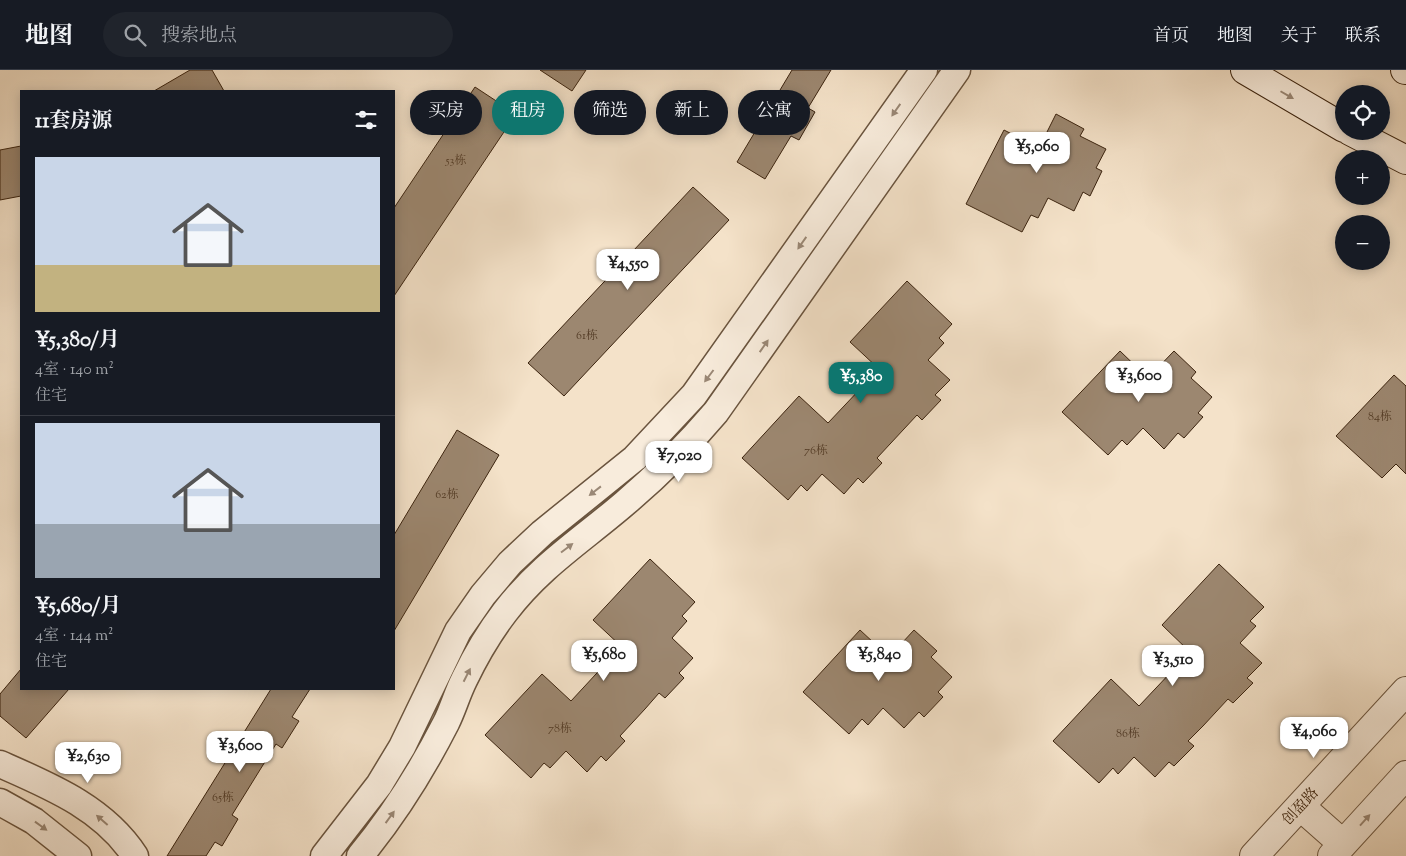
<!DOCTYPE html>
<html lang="zh">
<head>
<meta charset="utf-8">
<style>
  body { margin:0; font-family:"Sorts Mill Goudy","Noto Serif SC",serif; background:#20242c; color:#f1f3f6; height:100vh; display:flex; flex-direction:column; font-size:19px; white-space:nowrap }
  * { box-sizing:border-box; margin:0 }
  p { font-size:16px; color:#9ea1a6 }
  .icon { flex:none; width:28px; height:28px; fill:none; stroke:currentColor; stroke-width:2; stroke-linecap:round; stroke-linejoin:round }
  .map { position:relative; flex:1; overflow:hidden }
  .side { position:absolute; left:20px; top:20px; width:375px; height:600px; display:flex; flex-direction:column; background:#171b24; border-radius:0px; box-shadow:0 2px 12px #0003 }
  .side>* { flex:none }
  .top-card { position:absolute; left:410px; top:20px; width:475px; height:45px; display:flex; gap:10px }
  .controls { position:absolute; left:1335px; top:15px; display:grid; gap:10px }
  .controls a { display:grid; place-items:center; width:55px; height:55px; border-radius:50%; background:#171b24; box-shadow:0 2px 12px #0003; font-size:25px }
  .price { position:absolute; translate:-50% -42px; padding:0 11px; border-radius:10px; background:#fff; color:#222; font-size:16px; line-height:32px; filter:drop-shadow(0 1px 2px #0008) }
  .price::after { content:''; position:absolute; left:50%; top:30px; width:15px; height:11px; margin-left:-8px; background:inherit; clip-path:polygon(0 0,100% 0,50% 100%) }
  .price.on { background:#0f766e; color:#fff }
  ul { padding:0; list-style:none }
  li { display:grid; align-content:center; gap:10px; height:265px; padding:0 15px }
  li+li { border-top:1px solid #363941 }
  li span { display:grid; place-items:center; height:155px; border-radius:0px; color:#555 }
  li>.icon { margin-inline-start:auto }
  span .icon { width:90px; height:90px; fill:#fffc; stroke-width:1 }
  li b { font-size:21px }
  h2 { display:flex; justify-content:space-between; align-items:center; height:60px; padding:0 15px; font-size:21px }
  .pill { padding:0 18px; border-radius:22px; background:#171b24; box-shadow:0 2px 12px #0003; font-size:18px; line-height:45px }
  .pill.on { background:#0f766e; color:#fff }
  header { display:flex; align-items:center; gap:30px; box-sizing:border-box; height:70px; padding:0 25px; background:#171b24; border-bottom:1px solid #363941 }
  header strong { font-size:24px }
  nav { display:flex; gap:28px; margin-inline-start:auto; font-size:18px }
  .search { width:350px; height:45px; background:#20242c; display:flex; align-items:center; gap:12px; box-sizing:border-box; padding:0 18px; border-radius:28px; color:#9ea1a6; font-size:19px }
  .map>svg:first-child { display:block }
  .building { fill:#9c8770; stroke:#3c240f }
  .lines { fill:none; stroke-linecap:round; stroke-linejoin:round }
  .minor-casing { stroke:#6a543e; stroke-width:29 }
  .tertiary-casing { stroke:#6a543e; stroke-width:30 }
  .secondary-casing { stroke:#3c240f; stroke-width:30 }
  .minor { stroke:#f8ecdc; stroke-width:26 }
  .tertiary { stroke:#f8ecdc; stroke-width:28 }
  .secondary { stroke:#f8ecdc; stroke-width:28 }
  .oneway { fill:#9a8876 }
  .labels { text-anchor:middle; stroke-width:4.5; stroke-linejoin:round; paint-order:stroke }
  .number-label { font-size:12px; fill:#543d27 }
  .street-label { font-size:15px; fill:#3c240f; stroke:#f8ecdc }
</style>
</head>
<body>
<header>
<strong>地图</strong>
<div class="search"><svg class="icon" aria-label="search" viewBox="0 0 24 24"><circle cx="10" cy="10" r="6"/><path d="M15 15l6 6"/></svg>搜索地点</div>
<nav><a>首页</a><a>地图</a><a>关于</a><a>联系</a></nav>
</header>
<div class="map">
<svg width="1406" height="786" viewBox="0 0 1406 786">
  <rect width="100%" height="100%" fill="#f4e2c9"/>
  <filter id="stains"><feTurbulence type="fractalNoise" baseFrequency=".004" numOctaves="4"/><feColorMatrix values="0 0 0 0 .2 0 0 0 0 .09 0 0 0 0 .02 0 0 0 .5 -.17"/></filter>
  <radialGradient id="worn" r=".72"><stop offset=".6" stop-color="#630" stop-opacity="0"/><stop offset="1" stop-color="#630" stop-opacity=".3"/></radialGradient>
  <path class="building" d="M 190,0 L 212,0 L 224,21 L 154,21 Z
    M 540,0 L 586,0 L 572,21 Z
    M 792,0 L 831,0 L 808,38 L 815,42 L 799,70 L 791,66 L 765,109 L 737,92 Z
    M 475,17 L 516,44 L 394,226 L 394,138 Z
    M 1056,44 L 1084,59 L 1080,66 L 1106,79 L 1096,98 L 1102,101 L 1090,126 L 1083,122 L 1074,141 L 1048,128 L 1038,148 L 1031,145 L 1022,162 L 966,134 L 1004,60 L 1039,78 Z
    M 21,76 L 21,126 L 0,130 L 0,80 Z
    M 693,117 L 729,150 L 564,326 L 528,293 Z
    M 907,211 L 952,254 L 939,268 L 944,273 L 928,290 L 950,310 L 935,325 L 941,330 L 922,350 L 917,345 L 877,388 L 882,393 L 863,413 L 858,408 L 844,424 L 822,404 L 807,421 L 801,415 L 788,430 L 742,388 L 799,326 L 828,353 L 879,299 L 850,272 Z
    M 1120,281 L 1148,308 L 1174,281 L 1196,302 L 1191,308 L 1212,327 L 1198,343 L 1203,347 L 1184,368 L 1178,363 L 1164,379 L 1143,358 L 1127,375 L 1122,370 L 1108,385 L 1062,342 Z
    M 1394,305 L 1406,316 L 1406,404 L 1396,394 L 1382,408 L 1336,366 Z
    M 457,360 L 499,385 L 394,561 L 394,465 Z
    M 650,489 L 695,532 L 682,546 L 687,551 L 672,568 L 693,588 L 679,603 L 684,608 L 665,628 L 659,623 L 645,639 L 620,666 L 625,671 L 606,691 L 601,686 L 587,702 L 566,681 L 550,698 L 544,693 L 531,708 L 485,665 L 542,604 L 571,631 L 596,604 L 622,577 L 593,550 Z
    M 1219,494 L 1264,537 L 1250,551 L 1256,556 L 1240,573 L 1262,593 L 1247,608 L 1253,613 L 1233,633 L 1228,629 L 1203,656 L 1188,671 L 1194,676 L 1174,696 L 1169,692 L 1155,707 L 1134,687 L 1118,704 L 1113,698 L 1099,713 L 1053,671 L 1111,609 L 1139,636 L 1190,582 L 1162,555 Z
    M 860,560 L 889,587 L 914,560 L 937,581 L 931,587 L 952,607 L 938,622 L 943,627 L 924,647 L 919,642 L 904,658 L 883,638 L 868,655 L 862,649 L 849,664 L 803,622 Z
    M 21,599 L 21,619 L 69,619 L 26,668 L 0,646 L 0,624 Z
    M 271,619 L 310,619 L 292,647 L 299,651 L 282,678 L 276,674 L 232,745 L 238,749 L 222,776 L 215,772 L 206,786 L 167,786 Z"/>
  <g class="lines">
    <g class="minor-casing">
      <path id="minor" d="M 0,694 C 50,716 104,738 135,786
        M 0,732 L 34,751 L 78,786
        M 324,786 L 379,715 L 402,677 L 458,561 L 483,525 L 510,493 L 542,463 L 635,388 L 694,325 L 924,0
        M 360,786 C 394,745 422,700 446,653 C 453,639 457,624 464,610 C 475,587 489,563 505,542 C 540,496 582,470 625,433 C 658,405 688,375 716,342 L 957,0"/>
    </g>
    <g class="tertiary-casing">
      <path id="tertiary" d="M 1300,736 L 1343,774
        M 1254,786 L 1406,621
        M 1332,786 L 1406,705"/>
    </g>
    <g class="secondary-casing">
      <path id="secondary" d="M 1245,0 L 1344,58
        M 1405,0 L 1406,0
        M 1350,61 L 1406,90"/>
    </g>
    <use href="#minor" class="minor"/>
    <use href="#tertiary" class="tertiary"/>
    <use href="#secondary" class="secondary"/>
  </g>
  <defs><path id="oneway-solid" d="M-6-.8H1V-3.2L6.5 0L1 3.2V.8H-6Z" transform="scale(1.25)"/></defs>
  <g class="oneway">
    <use href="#oneway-solid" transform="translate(1287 25) rotate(30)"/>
    <use href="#oneway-solid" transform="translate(896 40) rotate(125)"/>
    <use href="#oneway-solid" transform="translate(802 173) rotate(125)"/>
    <use href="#oneway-solid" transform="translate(764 276) rotate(-55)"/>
    <use href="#oneway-solid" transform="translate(709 306) rotate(127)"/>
    <use href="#oneway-solid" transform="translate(595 421) rotate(142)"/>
    <use href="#oneway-solid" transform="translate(567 478) rotate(-37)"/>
    <use href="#oneway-solid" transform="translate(467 605) rotate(-63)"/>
    <use href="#oneway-solid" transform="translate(390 747) rotate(-54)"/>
    <use href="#oneway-solid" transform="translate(102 750) rotate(-139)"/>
    <use href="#oneway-solid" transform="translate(1365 750) rotate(-48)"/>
    <use href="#oneway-solid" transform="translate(41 756) rotate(36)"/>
  </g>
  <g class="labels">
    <g class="number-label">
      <text x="456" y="94">53栋</text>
      <text x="587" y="269">61栋</text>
      <text x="1380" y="350">84栋</text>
      <text x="816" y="384">76栋</text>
      <text x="447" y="428">62栋</text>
      <text x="560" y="662">78栋</text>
      <text x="1128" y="667">86栋</text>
      <text x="223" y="731">65栋</text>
    </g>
    <g class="street-label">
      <text transform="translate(1300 736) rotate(-47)" y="5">创盈路</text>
    </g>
  </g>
  <rect width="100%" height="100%" filter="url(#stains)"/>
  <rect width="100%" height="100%" fill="url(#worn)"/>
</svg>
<div class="controls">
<a><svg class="icon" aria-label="locate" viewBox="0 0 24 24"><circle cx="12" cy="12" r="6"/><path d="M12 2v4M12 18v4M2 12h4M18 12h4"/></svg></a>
<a>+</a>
<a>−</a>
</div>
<b class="price" style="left:1037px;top:104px">¥5,060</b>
<b class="price" style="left:628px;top:221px">¥4,550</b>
<b class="price" style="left:1139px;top:333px">¥3,600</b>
<b class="price on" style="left:861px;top:334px">¥5,380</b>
<b class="price" style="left:679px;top:413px">¥7,020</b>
<b class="price" style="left:604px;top:612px">¥5,680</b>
<b class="price" style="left:879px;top:612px">¥5,840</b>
<b class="price" style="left:1173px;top:617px">¥3,510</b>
<b class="price" style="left:1314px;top:689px">¥4,060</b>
<b class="price" style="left:240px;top:703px">¥3,600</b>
<b class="price" style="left:88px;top:714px">¥2,630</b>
<div class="top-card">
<a class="pill">买房</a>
<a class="pill on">租房</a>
<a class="pill">筛选</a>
<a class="pill">新上</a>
<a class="pill">公寓</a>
</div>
<section class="side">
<h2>11套房源<svg class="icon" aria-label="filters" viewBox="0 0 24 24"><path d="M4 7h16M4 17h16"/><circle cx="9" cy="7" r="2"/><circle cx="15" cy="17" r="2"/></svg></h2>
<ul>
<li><span style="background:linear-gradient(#c9d6e8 70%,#c2b280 0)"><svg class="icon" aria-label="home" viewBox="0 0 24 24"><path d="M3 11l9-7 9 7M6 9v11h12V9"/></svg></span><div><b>¥5,380/月</b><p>4室 · 140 m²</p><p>住宅</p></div></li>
<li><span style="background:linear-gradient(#c9d6e8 65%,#9aa5b1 0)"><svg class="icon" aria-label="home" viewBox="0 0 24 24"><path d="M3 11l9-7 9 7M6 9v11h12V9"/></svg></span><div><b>¥5,680/月</b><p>4室 · 144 m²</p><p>住宅</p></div></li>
</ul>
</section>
</div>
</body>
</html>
